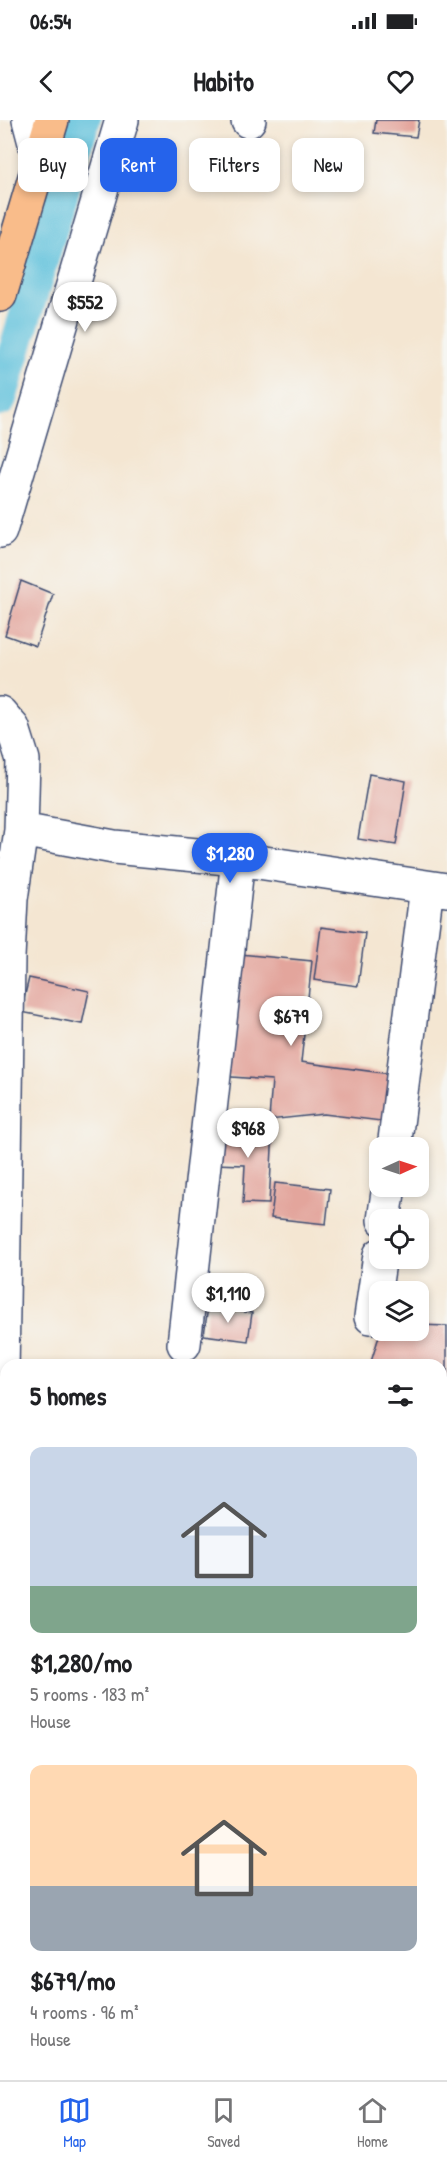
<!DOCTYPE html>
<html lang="en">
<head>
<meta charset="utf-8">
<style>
  body { margin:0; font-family:"Patrick Hand",sans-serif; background:#f6f6f6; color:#202124; height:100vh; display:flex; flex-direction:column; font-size:22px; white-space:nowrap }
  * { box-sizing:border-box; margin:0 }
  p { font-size:20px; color:#757577 }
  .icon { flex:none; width:33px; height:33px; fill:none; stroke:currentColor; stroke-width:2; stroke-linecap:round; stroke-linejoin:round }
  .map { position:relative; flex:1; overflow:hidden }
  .sheet { position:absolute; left:0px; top:1239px; width:447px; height:722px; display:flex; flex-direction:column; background:#fff; border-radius:18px 18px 0 0; box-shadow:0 3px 9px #0003 }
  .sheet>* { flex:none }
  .guide { position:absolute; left:18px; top:18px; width:411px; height:54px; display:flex; gap:12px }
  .needle { width:39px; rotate:87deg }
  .tools { position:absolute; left:369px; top:1017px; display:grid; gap:12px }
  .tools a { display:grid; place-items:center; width:60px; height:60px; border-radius:12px; background:#fff; box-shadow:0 3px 9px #0003; font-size:30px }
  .price { position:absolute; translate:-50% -51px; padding:0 14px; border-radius:21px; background:#fff; color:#222; font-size:20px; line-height:39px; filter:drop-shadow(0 2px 3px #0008) }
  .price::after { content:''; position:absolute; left:50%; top:36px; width:18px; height:14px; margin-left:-9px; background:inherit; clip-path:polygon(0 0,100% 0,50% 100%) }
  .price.on { background:#2563eb; color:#fff }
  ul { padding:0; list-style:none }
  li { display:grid; align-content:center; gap:12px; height:318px; padding:0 30px }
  li span { display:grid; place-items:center; height:186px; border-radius:12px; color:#555 }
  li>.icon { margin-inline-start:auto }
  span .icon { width:108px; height:108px; fill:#fffc; stroke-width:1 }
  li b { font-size:26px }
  h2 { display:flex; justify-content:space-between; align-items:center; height:72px; padding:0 30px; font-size:26px }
  .chip { padding:0 21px; border-radius:12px; background:#fff; box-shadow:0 3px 9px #0003; font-size:21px; line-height:54px }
  .chip.on { background:#2563eb; color:#fff }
  .status { display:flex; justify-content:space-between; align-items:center; height:42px; padding:0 30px; background:#fff; direction:ltr }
  .status svg { height:16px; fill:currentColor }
  header { display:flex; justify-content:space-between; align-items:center; height:78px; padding:0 30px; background:#fff; font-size:27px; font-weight:700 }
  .dock { display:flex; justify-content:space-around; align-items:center; height:84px; border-top:2px solid #e0e0e0; background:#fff; font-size:16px; color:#757577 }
  .dock a { display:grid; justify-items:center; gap:3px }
  .dock .on { color:#2563eb }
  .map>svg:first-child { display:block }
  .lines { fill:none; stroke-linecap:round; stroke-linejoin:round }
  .canal { stroke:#5ec1dc; stroke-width:33 }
  .building { fill:#e3a59c }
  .minor-casing { stroke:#3c4a6f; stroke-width:36 }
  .major-casing { stroke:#3c4a6f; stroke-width:36 }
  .minor { stroke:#fff; stroke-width:33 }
  .major { stroke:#f9bc8a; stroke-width:33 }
</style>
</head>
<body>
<div class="status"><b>06:54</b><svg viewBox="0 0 49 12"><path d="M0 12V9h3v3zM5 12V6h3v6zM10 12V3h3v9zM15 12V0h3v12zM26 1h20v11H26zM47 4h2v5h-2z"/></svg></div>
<header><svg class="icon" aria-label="back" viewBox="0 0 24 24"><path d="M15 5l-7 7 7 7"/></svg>Habito<svg class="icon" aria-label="heart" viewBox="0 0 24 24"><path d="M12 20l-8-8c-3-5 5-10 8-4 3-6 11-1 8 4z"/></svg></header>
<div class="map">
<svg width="447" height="1960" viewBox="0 0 447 1960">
  <rect width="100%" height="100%" fill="#f6f6f2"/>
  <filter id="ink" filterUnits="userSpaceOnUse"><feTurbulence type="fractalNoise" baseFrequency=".0167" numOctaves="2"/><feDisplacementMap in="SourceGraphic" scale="12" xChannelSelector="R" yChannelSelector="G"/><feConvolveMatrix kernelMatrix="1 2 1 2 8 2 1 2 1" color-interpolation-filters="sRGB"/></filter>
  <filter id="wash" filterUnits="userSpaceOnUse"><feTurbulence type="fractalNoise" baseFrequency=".008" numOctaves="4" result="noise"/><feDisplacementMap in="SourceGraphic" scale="24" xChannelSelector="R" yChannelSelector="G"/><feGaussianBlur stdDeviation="1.35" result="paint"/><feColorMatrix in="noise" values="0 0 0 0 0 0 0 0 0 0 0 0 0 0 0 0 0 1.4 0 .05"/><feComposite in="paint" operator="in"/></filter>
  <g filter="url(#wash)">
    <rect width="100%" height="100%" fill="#f4e6d2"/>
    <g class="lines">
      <path class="canal" d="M 0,280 L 84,0"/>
    </g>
    <g id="blocks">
      <path class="building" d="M 376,0 L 419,0 L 416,17 L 374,13 Z
        M 21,461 L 53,474 L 36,526 L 5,515 Z
        M 369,654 L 406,661 L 396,725 L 358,719 Z
        M 321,807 L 365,813 L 358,866 L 314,860 Z
        M 240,834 L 312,841 L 301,942 L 390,954 L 389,1002 L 324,994 L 269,1000 L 272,960 L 218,956 Z
        M 29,858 L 89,871 L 82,904 L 21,892 Z
        M 215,1008 L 273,1010 L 269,1084 L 243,1083 L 245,1045 L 213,1044 Z
        M 275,1063 L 330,1069 L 326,1104 L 271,1098 Z
        M 208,1187 L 252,1193 L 248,1221 L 204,1215 Z
        M 418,1205 L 447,1206 L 447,1289 L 441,1288 L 441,1245 L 370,1245 L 381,1210 L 418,1210 Z
        M 21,1954 L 81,1954 L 80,1960 L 21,1960 Z
        M 173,1954 L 210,1954 L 211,1960 L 173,1960 Z"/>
    </g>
  </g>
  <g filter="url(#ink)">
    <use href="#blocks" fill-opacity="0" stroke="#3c4a6f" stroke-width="1.5"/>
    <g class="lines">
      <g class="minor-casing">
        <path id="minor" d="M 29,0 L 39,38
          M 248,1 L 249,0
          M 0,411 L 122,0
          M 0,593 L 13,608 L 23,640 L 21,710 L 11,779 L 8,837 L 0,1394
          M 21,710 L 114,727 L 238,739 L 447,770
          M 394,1028 L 427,767
          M 384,1100 L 389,1066
          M 371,1197 L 380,1135
          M 184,1224 L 238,739
          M 441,1745 L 447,1745
          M 0,1806 L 6,1807
          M 145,1954 L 146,1960
          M 389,1954 L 389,1960"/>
      </g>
      <g class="major-casing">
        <path id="major" d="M 0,175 L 52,0"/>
      </g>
      <use href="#minor" class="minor"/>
      <use href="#major" class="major"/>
    </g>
  </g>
</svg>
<div class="tools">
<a><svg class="needle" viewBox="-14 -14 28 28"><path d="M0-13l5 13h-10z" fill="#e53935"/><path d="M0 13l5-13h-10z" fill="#757577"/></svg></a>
<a><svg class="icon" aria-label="locate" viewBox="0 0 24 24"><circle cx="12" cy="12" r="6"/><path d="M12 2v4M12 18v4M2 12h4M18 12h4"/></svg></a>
<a><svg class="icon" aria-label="layers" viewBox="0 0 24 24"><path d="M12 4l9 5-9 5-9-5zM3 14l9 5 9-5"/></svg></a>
</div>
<b class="price" style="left:85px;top:213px">$552</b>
<b class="price on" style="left:230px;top:764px">$1,280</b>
<b class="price" style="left:291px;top:927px">$679</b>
<b class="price" style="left:248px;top:1039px">$968</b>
<b class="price" style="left:228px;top:1204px">$1,110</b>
<div class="guide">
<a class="chip">Buy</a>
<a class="chip on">Rent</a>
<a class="chip">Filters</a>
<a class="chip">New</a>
</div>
<section class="sheet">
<h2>5 homes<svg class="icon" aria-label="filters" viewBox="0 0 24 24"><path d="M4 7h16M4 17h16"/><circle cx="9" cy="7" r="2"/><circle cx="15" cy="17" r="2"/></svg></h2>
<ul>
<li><span style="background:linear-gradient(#c9d6e8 75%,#7fa58c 0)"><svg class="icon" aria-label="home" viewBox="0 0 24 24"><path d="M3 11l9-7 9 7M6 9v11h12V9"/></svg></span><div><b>$1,280/mo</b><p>5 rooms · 183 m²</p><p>House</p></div></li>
<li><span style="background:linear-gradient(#ffd9b3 65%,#9aa5b1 0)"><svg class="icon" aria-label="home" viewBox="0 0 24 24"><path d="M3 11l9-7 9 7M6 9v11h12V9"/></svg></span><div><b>$679/mo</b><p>4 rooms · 96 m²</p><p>House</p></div></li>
</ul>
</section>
</div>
<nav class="dock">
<a class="on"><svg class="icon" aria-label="map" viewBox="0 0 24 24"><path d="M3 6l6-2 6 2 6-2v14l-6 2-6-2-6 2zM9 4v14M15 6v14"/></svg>Map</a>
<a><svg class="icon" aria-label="saved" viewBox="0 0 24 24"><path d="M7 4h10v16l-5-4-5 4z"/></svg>Saved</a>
<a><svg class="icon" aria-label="home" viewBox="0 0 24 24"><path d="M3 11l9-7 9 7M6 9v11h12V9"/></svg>Home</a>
</nav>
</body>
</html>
